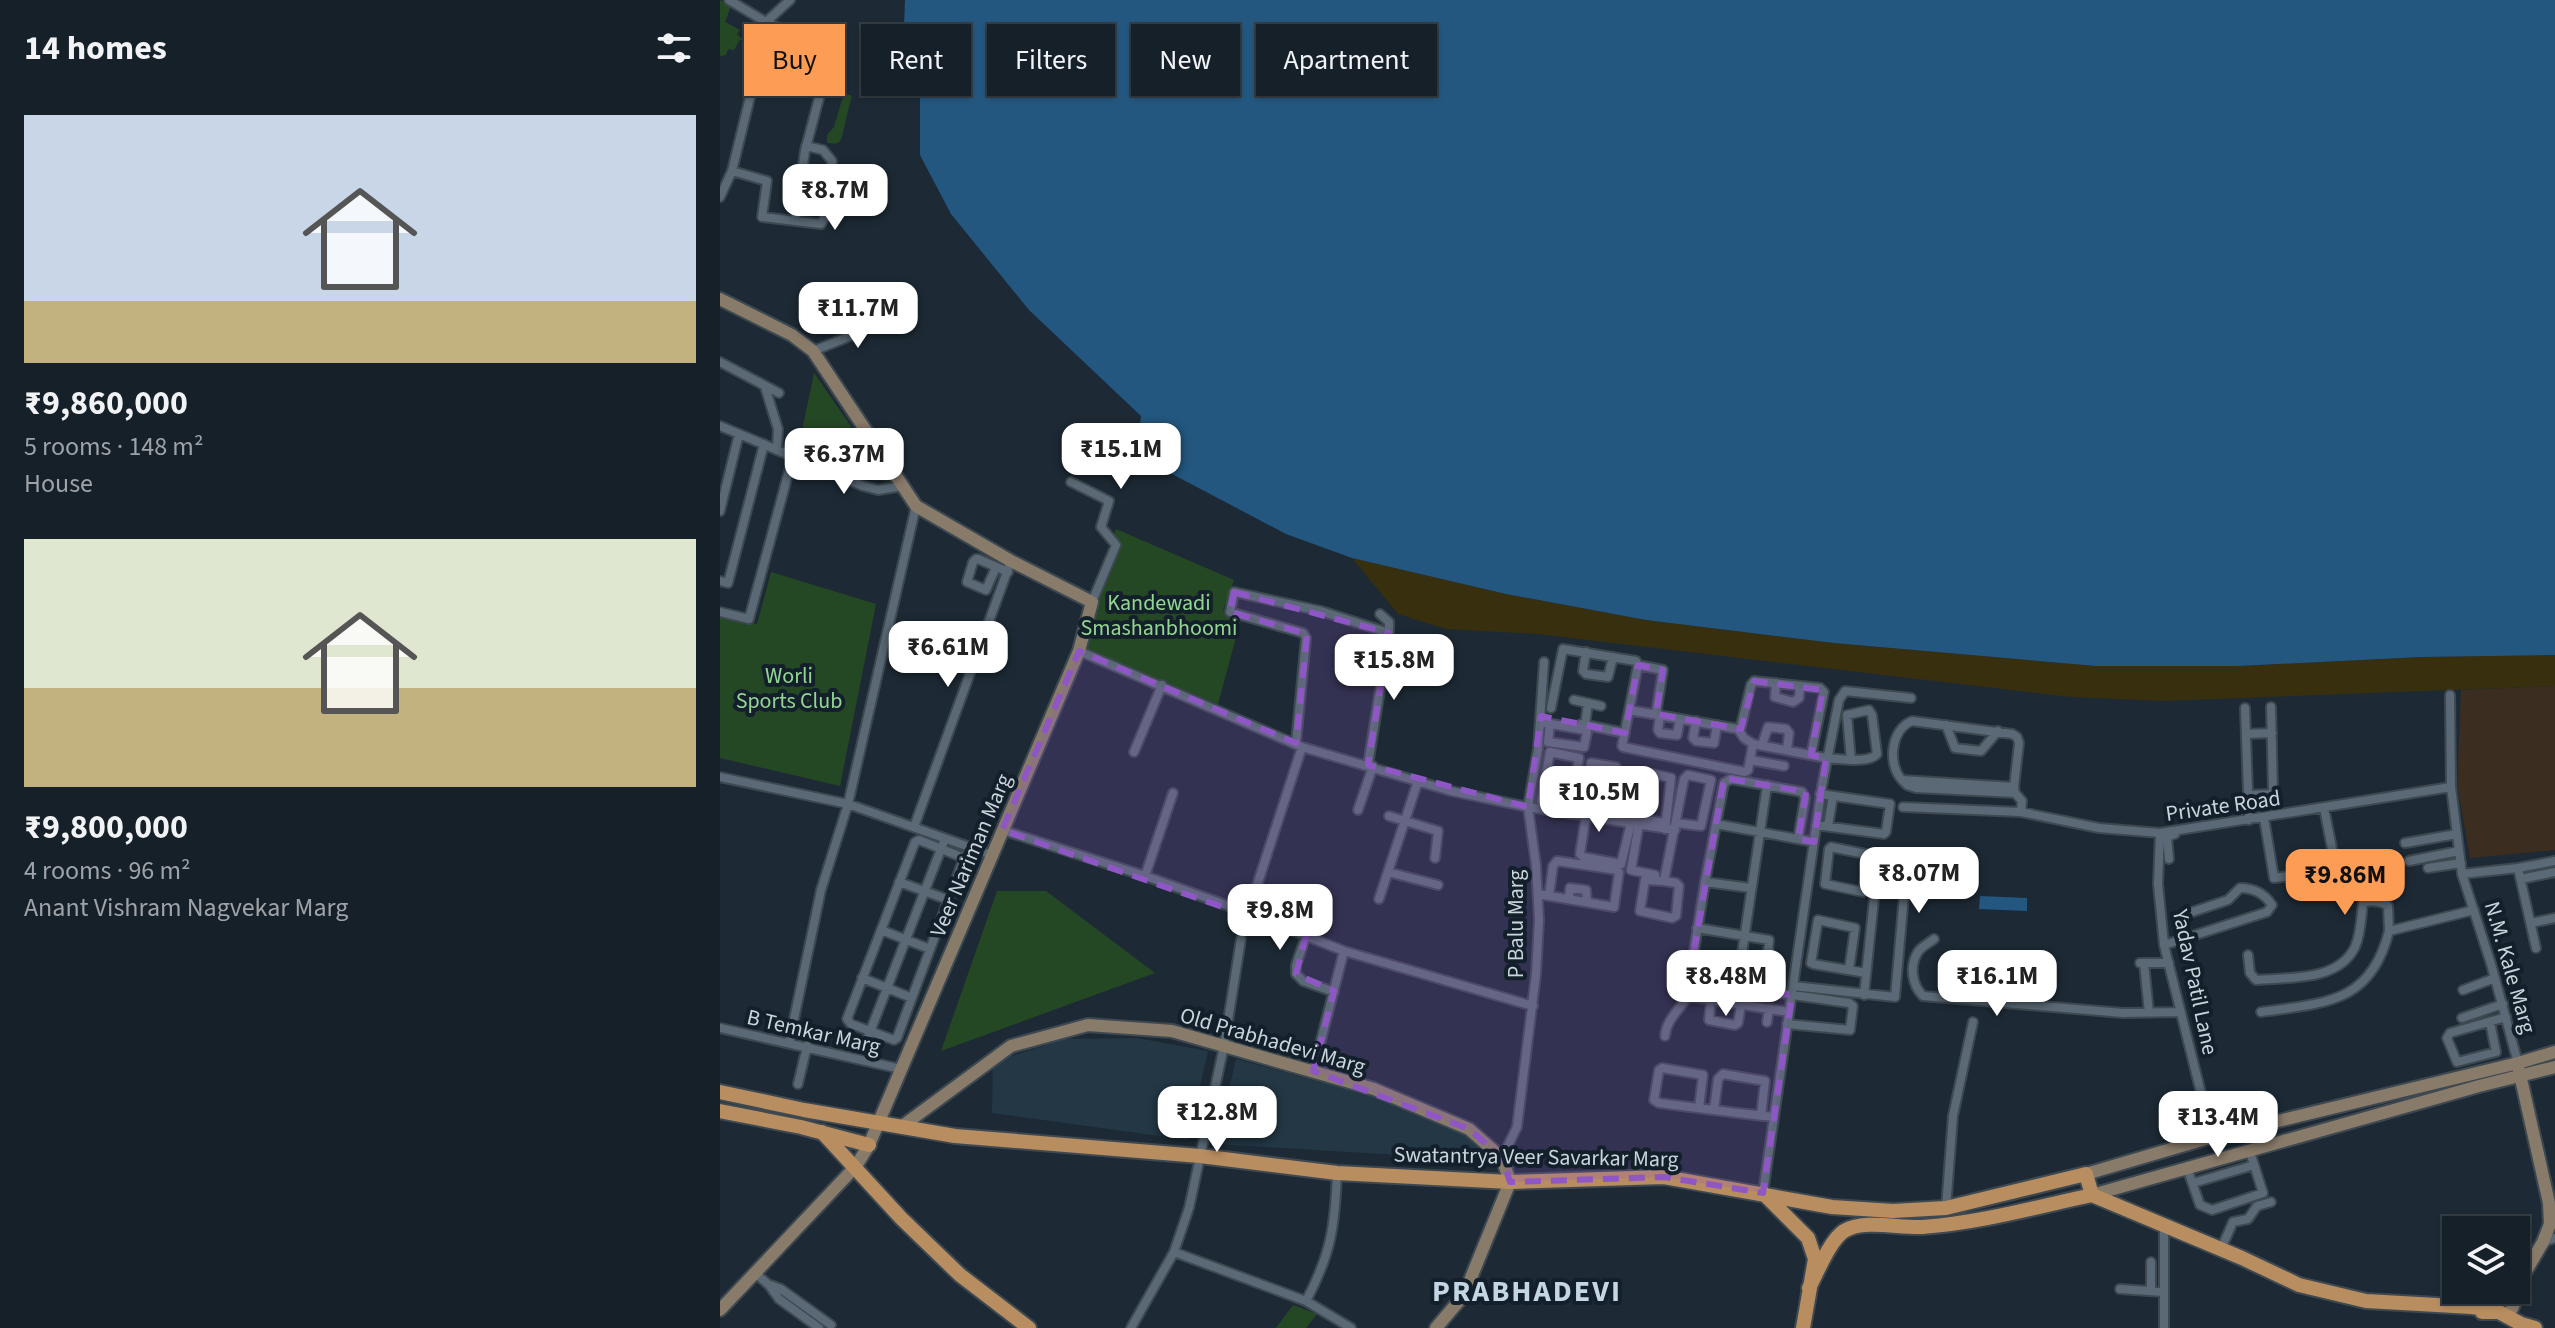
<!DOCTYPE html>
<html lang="en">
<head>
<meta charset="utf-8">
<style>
  body { margin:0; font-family:"Source Sans 3",sans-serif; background:#232d34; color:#f1f3f6; height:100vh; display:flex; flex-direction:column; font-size:30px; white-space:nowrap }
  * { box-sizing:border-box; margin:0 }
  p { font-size:26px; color:#9ea3a8 }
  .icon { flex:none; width:44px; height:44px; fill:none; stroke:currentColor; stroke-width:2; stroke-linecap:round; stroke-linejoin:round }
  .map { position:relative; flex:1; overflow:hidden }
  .panel { display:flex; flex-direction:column; background:#162028; width:720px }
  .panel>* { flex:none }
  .hud { position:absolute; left:24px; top:24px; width:760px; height:72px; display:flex; gap:16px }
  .fabs { position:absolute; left:1722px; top:1216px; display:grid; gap:16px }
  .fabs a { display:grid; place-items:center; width:88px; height:88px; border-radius:0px; background:#162028; box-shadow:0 2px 6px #0004,0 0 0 2px #353e45; font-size:40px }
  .price { position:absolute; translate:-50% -68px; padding:0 18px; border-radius:16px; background:#fff; color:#222; font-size:26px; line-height:52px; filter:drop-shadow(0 2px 4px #0008) }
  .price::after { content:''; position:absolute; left:50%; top:48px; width:24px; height:18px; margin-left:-12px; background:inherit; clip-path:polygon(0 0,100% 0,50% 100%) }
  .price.current { background:#fd9c55; color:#111 }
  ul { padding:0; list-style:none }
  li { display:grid; align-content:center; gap:16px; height:424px; padding:0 24px }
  li span { display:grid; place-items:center; height:248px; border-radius:0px; color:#555 }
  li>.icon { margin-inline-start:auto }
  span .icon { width:144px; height:144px; fill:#fffc; stroke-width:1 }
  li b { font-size:34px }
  h2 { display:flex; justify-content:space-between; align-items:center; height:96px; padding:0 24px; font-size:34px }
  .tag { padding:0 28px; border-radius:0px; background:#162028; box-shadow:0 2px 6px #0004,0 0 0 2px #353e45; font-size:28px; line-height:72px }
  .tag.current { background:#fd9c55; color:#111 }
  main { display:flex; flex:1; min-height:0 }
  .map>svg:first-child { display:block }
  .built { fill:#233745 }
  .education { fill:#3b2d20 }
  .green { fill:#254824 }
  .sand { fill:#382f0f }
  .water { fill:#23577f }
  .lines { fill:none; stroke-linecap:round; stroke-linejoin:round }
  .street-casing { stroke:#3d4851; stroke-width:12 }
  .secondary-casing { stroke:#3d4851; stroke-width:16 }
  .primary-casing { stroke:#3d4851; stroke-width:18 }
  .street { stroke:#5a6975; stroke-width:8 }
  .secondary { stroke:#897b6a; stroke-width:12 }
  .primary { stroke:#b88d5f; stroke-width:14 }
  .marked { fill:#8f56c6; fill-opacity:0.2; stroke:#8f56c6; stroke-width:6; stroke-dasharray:16 10; stroke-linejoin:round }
  .labels { text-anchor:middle; stroke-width:8; stroke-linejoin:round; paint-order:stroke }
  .park-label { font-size:22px; fill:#94d691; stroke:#13202b }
  .street-label { font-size:22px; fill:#cbd4db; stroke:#13202b }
  .district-label { font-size:30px; font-weight:bold; letter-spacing:2px; fill:#c4d5e3; stroke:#13202b }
</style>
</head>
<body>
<main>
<section class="panel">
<h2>14 homes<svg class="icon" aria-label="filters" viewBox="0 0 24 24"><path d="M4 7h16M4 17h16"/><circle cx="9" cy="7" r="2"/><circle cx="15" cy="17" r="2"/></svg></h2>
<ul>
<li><span style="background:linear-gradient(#c9d6e8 75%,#c2b280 0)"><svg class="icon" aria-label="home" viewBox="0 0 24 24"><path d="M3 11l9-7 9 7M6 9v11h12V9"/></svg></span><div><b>₹9,860,000</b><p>5 rooms · 148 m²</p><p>House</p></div></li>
<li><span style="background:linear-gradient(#dfe7d0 60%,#c2b280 0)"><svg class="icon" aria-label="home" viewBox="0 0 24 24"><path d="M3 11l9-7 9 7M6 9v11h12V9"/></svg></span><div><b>₹9,800,000</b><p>4 rooms · 96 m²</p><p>Anant Vishram Nagvekar Marg</p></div></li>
</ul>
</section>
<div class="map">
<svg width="1835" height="1328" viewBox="0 0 1835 1328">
  <rect width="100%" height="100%" fill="#1d2a35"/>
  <path class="built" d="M 417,1038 L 488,1051 L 468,1140 L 272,1113 L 273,1062 L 345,1039 Z
    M 516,1059 L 655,1097 L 757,1138 L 768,1150 L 763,1160 L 496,1144 Z"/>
  <path class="education" d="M 1835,686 L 1835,850 L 1750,858 L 1737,784 L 1741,690 Z"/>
  <path class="green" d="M 0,0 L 11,6 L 5,22 L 20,30 L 17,34 L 21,38 L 29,28 L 31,33 L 24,42 L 20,39 L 14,50 L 8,49 L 6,55 L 0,56 Z
    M 45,28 L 55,34 L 52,40 L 59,43 L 57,52 L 66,58 L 65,61 L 50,60 L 44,92 L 34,91 Z
    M 124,93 L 132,96 C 129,103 123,138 120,141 C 116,145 113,143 107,143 L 107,135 L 114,127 Z
    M 94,373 L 169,481 L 141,478 L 78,450 Z
    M 396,529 L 514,580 L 503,610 L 521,619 L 498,704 L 355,645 Z
    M 51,572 L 156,604 L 120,786 L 0,758 L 0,617 L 37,624 Z
    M 277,891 L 326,891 L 435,973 L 221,1051 Z
    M 573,1305 L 597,1314 L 586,1328 L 556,1328 Z"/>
  <path class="sand" d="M 632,558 L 786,594 L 926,620 L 1114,643 L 1376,666 L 1519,666 L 1701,657 L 1835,655 L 1835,686 L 1444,701 L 1351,697 L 817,634 L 726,629 L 678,614 Z"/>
  <path class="water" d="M 185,0 L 1835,0 L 1835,655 L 1701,657 L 1519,666 L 1376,666 L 1114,643 L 926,620 L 786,594 L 632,558 L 566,534 L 416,455 L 421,416 L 309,310 L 231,214 L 200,155 L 200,98 L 184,27 Z
    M 1260,896 L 1307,898 L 1307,911 L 1259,909 Z"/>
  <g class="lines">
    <g class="street-casing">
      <path id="street" d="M 9,0 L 46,22 L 110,51
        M 12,171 L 47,181 L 42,217 L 101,224 L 106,215 L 112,161 L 103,150 L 86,146
        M 0,197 L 12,171 L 32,89 L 46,22 L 70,0
        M 75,220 L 85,151 L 102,87
        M 93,351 L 138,333 L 155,312
        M 0,362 L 59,393
        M 45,387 L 58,429 L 57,450
        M 0,426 L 143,486 L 158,490 L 183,486
        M 351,482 L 389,501 L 381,527 L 396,545 L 372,602
        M 0,511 L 19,434
        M 276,567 L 266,590 L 247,582 L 253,562 L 256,559 L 258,559 L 288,572
        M 0,581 L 8,583 L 44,444
        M 0,612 L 29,619 L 73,456
        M 359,651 L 582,747 L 731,791 L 808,807 L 955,830
        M 866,652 L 863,671 L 866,674 L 888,677 L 893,657
        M 1056,683 L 1055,697 L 1073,702 L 1079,698 L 1080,686
        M 1730,695 L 1731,787 L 1742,874 L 1771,964 L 1798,1063
        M 854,700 L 881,706
        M 831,708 L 843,649 L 916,661 L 918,665
        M 1525,708 L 1529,820
        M 909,710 L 1018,729 L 1024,738 L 1033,744 L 1028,770 L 1025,772 L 903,747 L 902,746 L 918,665 L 943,670 L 936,714
        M 940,715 L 938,730 L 940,733 L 957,735 L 960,719
        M 976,721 L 973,738 L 976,741 L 994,743 L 997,725
        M 820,722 L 865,730 L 867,732 L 864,747 L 828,742 L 830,724
        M 861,724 L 905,733
        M 865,725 L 868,703
        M 1226,725 L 1235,748 L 1261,751 L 1278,731
        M 1020,730 L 1031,685 L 1034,681 L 1100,688 L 1104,692 L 1091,755
        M 1526,734 L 1552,733
        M 576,743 L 586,638 L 583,633 L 510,612 L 514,592 L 601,611 L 669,633
        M 1033,744 L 1106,758 L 1131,760 C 1139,760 1152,760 1157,754 L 1152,715 L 1149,710 L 1127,715 L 1131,760
        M 1042,745 L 1048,727 L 1066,729 L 1069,733 L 1067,750
        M 414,752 L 442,685
        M 1030,760 L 1064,766
        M 648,765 L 669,633 L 669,622 L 660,614
        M 0,777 L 128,804 L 272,855
        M 1182,780 L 1187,785 L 1196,788 L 1295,793
        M 1047,785 L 1017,987 L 1129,1003 L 1133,1006 L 1130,1030 L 1067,1024
        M 1294,787 L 1182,780 C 1167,764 1171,729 1192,721 L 1292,734 L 1297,737 L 1299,743 L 1294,787 L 1295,793 L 1302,801 L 1301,812
        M 1528,795 L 1550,794 L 1553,791 L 1551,707
        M 1183,807 L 1301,812 L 1379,828 L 1440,833 L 1731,787
        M 1604,808 L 1620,889
        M 638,810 L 653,766
        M 850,814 L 859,758 L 830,752 L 821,801 L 851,807
        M 860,815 L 862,809 L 871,764 L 871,763 L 896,767 L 888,813 L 862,809
        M 669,816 L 718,831 L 715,858
        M 866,816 L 860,854 L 863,857 L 901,864 L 911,823 L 919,775 L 924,772 L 951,778 L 945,829
        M 912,818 L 946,823
        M 1544,818 L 1554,878 L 1592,873
        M 919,824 L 911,870 L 935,875
        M 996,824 L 1094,842
        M 1096,825 L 1164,834 L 1166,832 L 1170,804 L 1100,794
        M 1108,826 L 1113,796
        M 194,827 L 291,561
        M 282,830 L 425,876 L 528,913 L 624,951 L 813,1006
        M 1440,833 L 1438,884 L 1444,945 L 1492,1137
        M 199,840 L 244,858 L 177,1038 L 174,1040 L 131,1024 L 127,1019 L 195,842 Z
        M 1685,843 L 1737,834
        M 1111,847 L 1150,855 L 1143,892 L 1105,884 L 1109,849 Z
        M 1449,859 L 1447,837 L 1455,834
        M 1689,861 L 1739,851
        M 1708,868 L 1741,863
        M 1798,868 L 1816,948
        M 668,872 L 718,885
        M 1742,874 L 1798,868 L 1835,861
        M 425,876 L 453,793
        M 1801,879 L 1835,872
        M 944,881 L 925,880 L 920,911 L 952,918 L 956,916 L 959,886 L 956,883 L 944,881 L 964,779 L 968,775 L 991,780 L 981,826 L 956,823
        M 179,882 L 229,900
        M 985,882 L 1031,888
        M 818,894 L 894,907 L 899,872 L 897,870 L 837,861 L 833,866 L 829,896
        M 659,899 L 698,781
        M 849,899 L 850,888 L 866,890 L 867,902
        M 528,913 L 582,747
        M 1811,923 L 1835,918
        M 977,928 L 1049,940 L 1045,990
        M 161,930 L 210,949
        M 586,936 L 576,965 L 576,974 L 583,981 L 614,992
        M 1214,939 C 1209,943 1201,947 1198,952 C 1189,966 1192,985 1203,996 L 1403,1013 L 1459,1012
        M 1444,945 L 1547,912 L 1552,905 C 1544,893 1533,888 1520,888 L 1508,900 L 1463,915 L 1460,919 L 1461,939
        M 1528,955 L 1530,973 L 1536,980 C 1568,977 1618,982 1635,947 C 1641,934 1641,917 1643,903 C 1650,900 1662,901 1668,906 L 1669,931
        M 1420,963 L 1449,963
        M 1424,963 L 1429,1013
        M 1129,970 L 1135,928 L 1098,920 L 1091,963 L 1093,964 L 1146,973
        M 142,978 L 192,998
        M 1073,986 L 1175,997 L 1185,884 L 1180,878 L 1162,876 L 1156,880 L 1144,995
        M 1017,987 L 974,980 L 970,976 L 985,882 L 1004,783 L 1011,779 L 1082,792 L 1085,798 L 1078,839
        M 1743,990 L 1775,978
        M 991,1000 L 989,1020 L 1015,1025 L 1018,1023 L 1021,1004
        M 1541,1012 C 1604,1003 1651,1004 1669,931 L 1754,910
        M 1742,1018 L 1783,1004
        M 1047,1022 L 1049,1009
        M 1770,1022 L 1776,1052 L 1737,1062 L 1727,1038 L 1730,1033 L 1786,1017
        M 0,1028 L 181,1069
        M 945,1036 C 946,1021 958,1011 966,999 L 972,997 L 1069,1012
        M 148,1037 L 223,844
        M 69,1043 L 101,890 L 128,804 L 196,506
        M 593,1071 L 624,951
        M 78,1084 L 87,1046
        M 979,1108 L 983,1075 L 942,1068 L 939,1070 L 934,1100 L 939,1103 C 977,1108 1015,1113 1054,1117
        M 994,1110 L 998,1079 L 1003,1074 L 1045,1081 L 1041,1116
        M 782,1158 L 797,1127 L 816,974 L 819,920 L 816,865 L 808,807 L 818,749 L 824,662
        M 1467,1168 L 1480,1205 L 1492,1210 L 1543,1193 L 1530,1152
        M 1473,1183 L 1534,1165
        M 1043,1193 L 1102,786 L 1119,700 L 1125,691 L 1191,698
        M 1226,1208 L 1233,1116 L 1253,1022
        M 1444,1227 L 1444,1328
        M 1823,1242 L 1835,1238
        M 1501,1249 L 1513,1222 L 1528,1219 L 1537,1206 L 1551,1202
        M 454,1252 L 586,1301 L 631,1328
        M 1431,1262 L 1431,1291
        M 35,1273 L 49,1285 L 59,1299 L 99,1328
        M 50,1285 L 61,1289 L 111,1325
        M 1400,1289 L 1444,1292
        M 586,1301 C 611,1254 615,1226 617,1173
        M 411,1328 L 454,1252 L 469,1208 L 504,1046 L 521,939"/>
    </g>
    <g class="secondary-casing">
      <path id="secondary" d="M 0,299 L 72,335 L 93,351 L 196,506 L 291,561 L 372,602 L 359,651 L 149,1145 L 136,1166 L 0,1310
        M 181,1127 L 291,1046 L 368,1025 L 452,1031 L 654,1089 L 749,1129 L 782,1158 L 790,1182 L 744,1295 L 716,1328
        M 1366,1174 L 1492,1137 L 1798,1063 L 1835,1052
        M 1372,1195 L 1759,1086 L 1835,1067
        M 1796,1288 L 1823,1242 L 1830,1224 L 1829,1203 L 1799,1070
        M 1789,1315 L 1796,1300 L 1795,1290"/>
    </g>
    <g class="primary-casing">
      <path id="primary" d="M 0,1092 L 84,1110 L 235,1136 L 480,1156 L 617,1173 L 790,1182 L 944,1177 L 1112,1207 L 1173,1211 L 1226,1208 L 1366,1174 L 1372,1195 L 1522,1258 L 1579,1285 L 1646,1301 L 1752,1307 L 1759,1308 L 1762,1312 L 1779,1312 L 1801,1324 L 1815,1328
        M 0,1111 L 81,1127 L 149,1145
        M 102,1132 L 181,1218 L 240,1275 L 309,1328
        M 1043,1193 L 1088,1238 L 1095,1259 L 1083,1328
        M 1089,1288 C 1097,1273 1110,1240 1124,1231 C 1144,1219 1178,1228 1202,1227 C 1260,1223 1316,1207 1372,1195"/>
    </g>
    <use href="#street" class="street"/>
    <use href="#secondary" class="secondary"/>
    <use href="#primary" class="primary"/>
  </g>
  <path class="marked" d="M 514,592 L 669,633 L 648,765 L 808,807 L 821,716 L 905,733 L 918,665 L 943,670 L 936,714 L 1021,729 L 1034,681 L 1103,690 L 1091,755 L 1106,758 L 1094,842 L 1078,839 L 1086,792 L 1004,778 L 969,980 L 1072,995 L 1043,1193 L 944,1177 L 790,1182 L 782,1158 L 749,1129 L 593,1071 L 614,991 L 576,974 L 586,936 L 282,830 L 359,651 L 576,743 L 587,634 L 510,612 Z"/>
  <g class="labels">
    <g class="park-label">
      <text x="439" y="610">Kandewadi<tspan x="439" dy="25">Smashanbhoomi</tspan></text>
      <text x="69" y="683">Worli<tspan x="69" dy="25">Sports Club</tspan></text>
    </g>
    <g class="street-label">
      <text transform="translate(1503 805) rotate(-8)" y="8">Private Road</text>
      <text transform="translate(250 855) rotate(-67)" y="8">Veer Nariman Marg</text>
      <text transform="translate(795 924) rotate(-90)" y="8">P Balu Marg</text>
      <text transform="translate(1791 967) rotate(74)" y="8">N.M. Kale Marg</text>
      <text transform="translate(1476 982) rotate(78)" y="8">Yadav Patil Lane</text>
      <text transform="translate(94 1031) rotate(13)" y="8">B Temkar Marg</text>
      <text transform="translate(553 1040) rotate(16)" y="8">Old Prabhadevi Marg</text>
      <text transform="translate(816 1156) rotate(1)" y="8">Swatantrya Veer Savarkar Marg</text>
    </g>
    <g class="district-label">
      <text x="807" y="1301">PRABHADEVI</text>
    </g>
  </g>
</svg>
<div class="fabs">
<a><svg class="icon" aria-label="layers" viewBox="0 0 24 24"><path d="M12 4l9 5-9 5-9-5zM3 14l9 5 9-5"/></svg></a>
</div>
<b class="price" style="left:115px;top:232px">₹8.7M</b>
<b class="price" style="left:138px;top:350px">₹11.7M</b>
<b class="price" style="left:401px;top:491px">₹15.1M</b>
<b class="price" style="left:124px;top:496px">₹6.37M</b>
<b class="price" style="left:228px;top:689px">₹6.61M</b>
<b class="price" style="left:674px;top:702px">₹15.8M</b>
<b class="price" style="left:879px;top:834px">₹10.5M</b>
<b class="price" style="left:1199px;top:915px">₹8.07M</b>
<b class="price current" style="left:1625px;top:917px">₹9.86M</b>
<b class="price" style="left:560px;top:952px">₹9.8M</b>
<b class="price" style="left:1006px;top:1018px">₹8.48M</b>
<b class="price" style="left:1277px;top:1018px">₹16.1M</b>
<b class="price" style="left:497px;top:1154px">₹12.8M</b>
<b class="price" style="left:1498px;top:1159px">₹13.4M</b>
<div class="hud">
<a class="tag current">Buy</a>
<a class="tag">Rent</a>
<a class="tag">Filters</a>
<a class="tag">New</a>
<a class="tag">Apartment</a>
</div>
</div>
</main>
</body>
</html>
